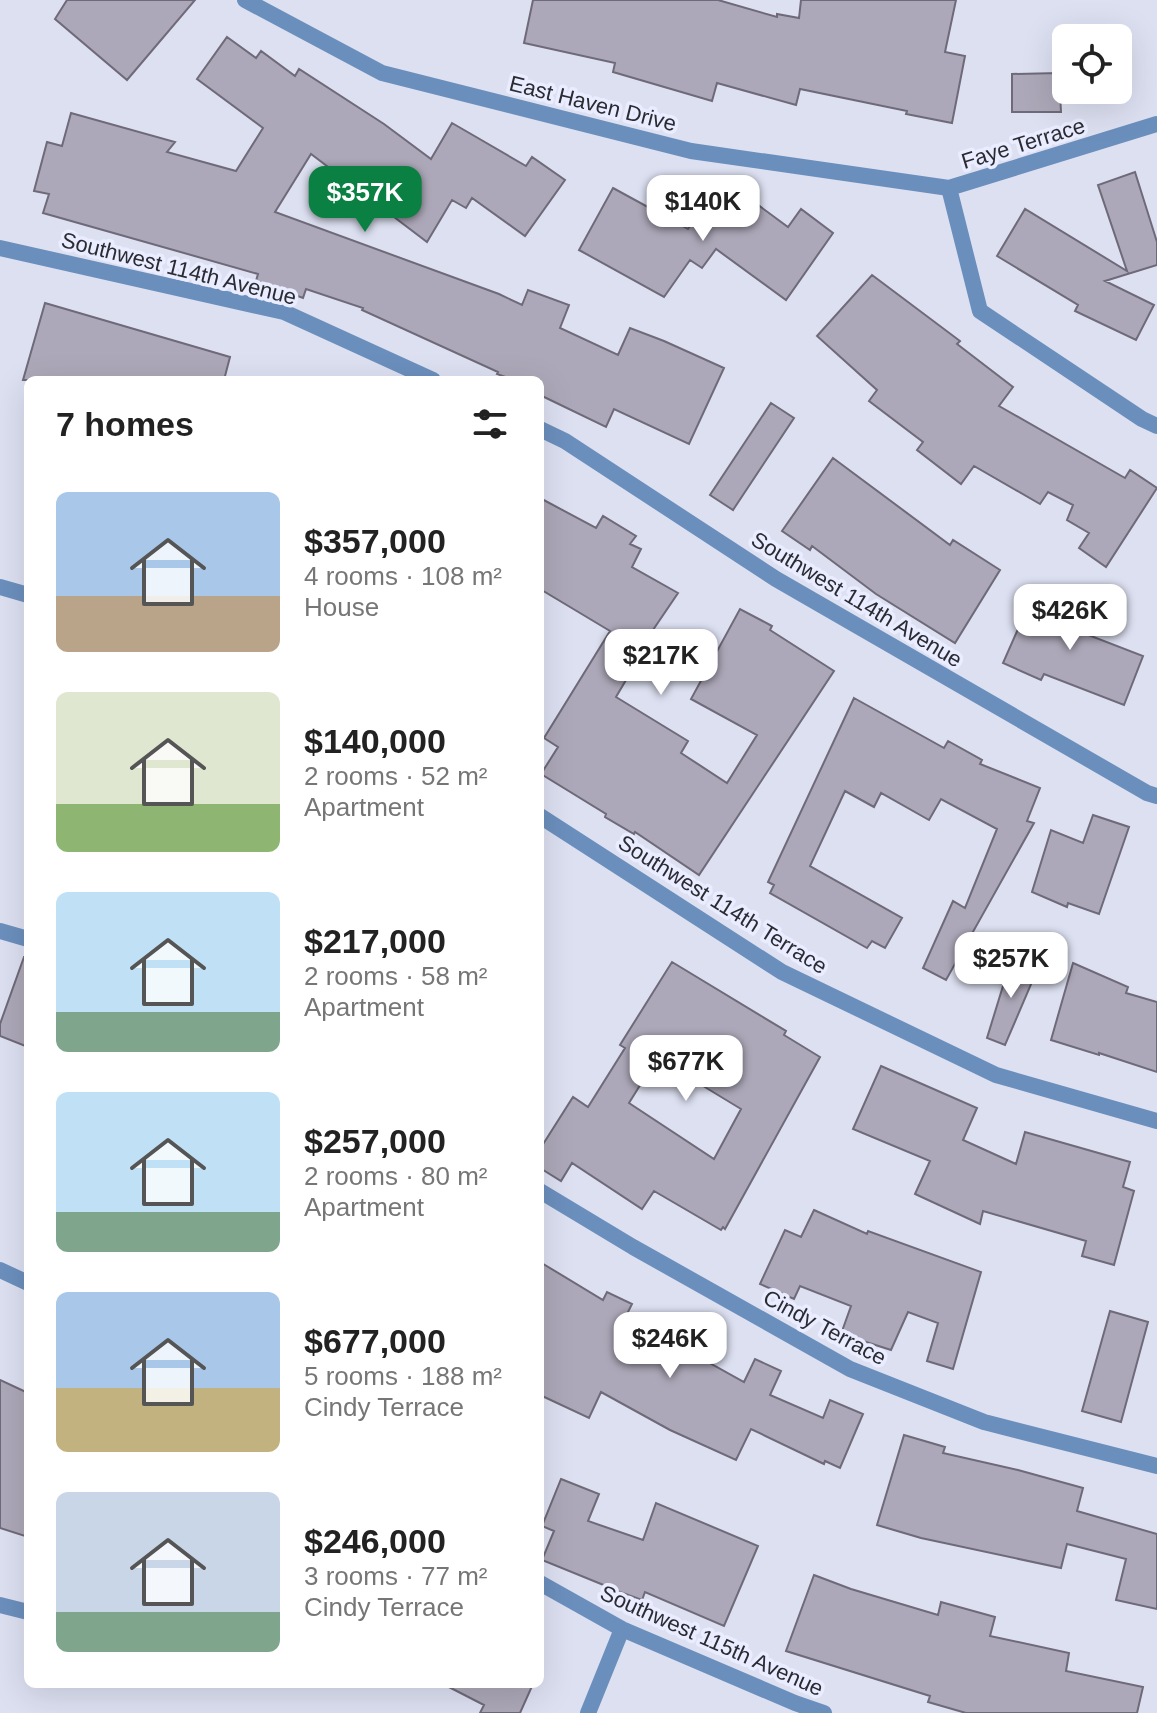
<!DOCTYPE html>
<html lang="en">
<head>
<meta charset="utf-8">
<style>
  body { margin:0; font-family:Arial,sans-serif; background:#f6f6f6; color:#222; height:100vh; display:flex; flex-direction:column; font-size:30px; white-space:nowrap }
  * { box-sizing:border-box; margin:0 }
  p { font-size:26px; color:#767676 }
  .icon { flex:none; width:44px; height:44px; fill:none; stroke:currentColor; stroke-width:2; stroke-linecap:round; stroke-linejoin:round }
  .map { position:relative; flex:1; overflow:hidden }
  .sheet { position:absolute; left:24px; top:376px; width:520px; height:1312px; display:flex; flex-direction:column; background:#fff; border-radius:12px; box-shadow:0 8px 32px #0002 }
  .sheet>* { flex:none }
  .fabs { position:absolute; left:1052px; top:24px; display:grid; gap:16px }
  .fabs a { display:grid; place-items:center; width:80px; height:80px; border-radius:12px; background:#fff; box-shadow:0 8px 32px #0002; font-size:40px }
  .price { position:absolute; translate:-50% -68px; padding:0 18px; border-radius:16px; background:#fff; color:#222; font-size:26px; line-height:52px; filter:drop-shadow(0 2px 4px #0008) }
  .price::after { content:''; position:absolute; left:50%; top:48px; width:24px; height:18px; margin-left:-12px; background:inherit; clip-path:polygon(0 0,100% 0,50% 100%) }
  .price.selected { background:#0b8043; color:#fff }
  ul { padding:0; list-style:none }
  li { display:flex; align-items:center; gap:24px; height:200px; padding:0 32px }
  li span { display:grid; place-items:center; flex:none; width:224px; height:160px; border-radius:12px; color:#555 }
  li>.icon { margin-inline-start:auto }
  span .icon { width:96px; height:96px; fill:#fffc; stroke-width:1 }
  li b { font-size:34px }
  h2 { display:flex; justify-content:space-between; align-items:center; height:96px; padding:0 32px; font-size:34px }
  .map>svg:first-child { display:block }
  .building { fill:#ada8b9; stroke:#6e6a79; stroke-width:2; fill-rule:evenodd }
  .lines { fill:none; stroke-linecap:round; stroke-linejoin:round }
  .street { stroke:#6b8fbd; stroke-width:16 }
  .labels { text-anchor:middle; stroke-width:7; stroke-linejoin:round; paint-order:stroke }
  .street-label { font-size:22px; fill:#2b2c33; stroke:#eaedff }
</style>
</head>
<body>
<div class="map">
<svg width="1157" height="1713" viewBox="0 0 1157 1713">
  <rect width="100%" height="100%" fill="#dde0f1"/>
  <path class="building" d="M 67,0 L 195,0 L 127,80 L 55,19 Z
    M 533,0 L 718,0 L 777,17 L 777,14 L 799,18 L 801,0 L 956,0 L 945,52 L 965,56 L 952,123 L 906,114 L 907,111 L 800,89 L 796,105 L 717,83 L 712,101 L 613,72 L 615,63 L 524,43 Z
    M 227,37 L 256,58 L 261,51 L 295,76 L 299,69 L 384,124 L 431,159 L 452,123 L 526,166 L 532,157 L 565,180 L 525,236 L 472,198 L 466,208 L 452,200 L 427,242 L 311,154 L 275,212 L 499,294 L 522,305 L 528,290 L 569,305 L 560,328 L 618,355 L 630,328 L 664,341 L 724,368 L 689,444 L 614,409 L 606,427 L 540,395 L 540,380 L 514,380 L 497,374 L 498,372 L 362,310 L 363,308 L 306,289 L 303,298 L 256,281 L 258,274 L 43,213 L 49,194 L 34,191 L 47,142 L 62,146 L 71,113 L 175,142 L 167,152 L 236,171 L 263,128 L 197,79 Z
    M 1059,73 L 1061,112 L 1012,112 L 1012,74 Z
    M 1135,172 L 1157,242 L 1157,265 L 1105,281 L 1154,305 L 1136,340 L 1075,311 L 1078,305 L 997,256 L 1025,209 L 1127,271 L 1098,185 Z
    M 613,188 L 688,229 L 714,192 L 744,215 L 754,202 L 788,227 L 801,209 L 833,233 L 786,300 L 716,249 L 702,268 L 690,260 L 664,297 L 579,250 Z
    M 872,275 L 960,341 L 957,344 L 1013,387 L 999,406 L 1125,478 L 1130,470 L 1157,488 L 1106,567 L 1079,548 L 1089,533 L 1067,520 L 1073,505 L 1048,492 L 1040,504 L 974,466 L 961,484 L 917,450 L 923,442 L 869,401 L 877,390 L 817,336 Z
    M 45,303 L 230,357 L 224,380 L 23,380 Z
    M 771,403 L 794,418 L 733,510 L 710,495 Z
    M 833,458 L 950,545 L 953,540 L 1000,570 L 955,643 L 876,594 L 812,546 L 810,550 L 782,531 Z
    M 540,498 L 596,528 L 603,516 L 636,536 L 630,544 L 641,549 L 632,567 L 678,593 L 653,630 L 704,665 L 697,677 L 642,653 L 616,697 L 688,741 L 681,753 L 727,783 L 757,735 L 691,699 L 740,609 L 772,626 L 770,630 L 834,671 L 699,875 L 635,832 L 634,834 L 605,817 L 606,814 L 541,774 L 558,747 L 544,738 L 610,631 L 540,589 Z
    M 1036,588 L 1074,605 L 1065,626 L 1143,656 L 1124,705 L 1044,674 L 1041,680 L 1003,663 Z
    M 854,698 L 944,748 L 948,741 L 982,760 L 980,764 L 1040,788 L 1027,821 L 1034,823 L 946,980 L 923,968 L 953,901 L 965,908 L 997,829 L 941,799 L 929,820 L 881,793 L 874,807 L 845,791 L 810,866 L 902,918 L 885,948 L 872,941 L 867,948 L 770,893 L 774,885 L 768,882 Z
    M 1093,815 L 1129,827 L 1099,914 L 1068,903 L 1067,907 L 1032,892 L 1051,830 L 1083,843 Z
    M 24,957 L 28,957 L 28,1047 L 0,1036 L 0,1024 Z
    M 1011,960 L 1038,968 L 1005,1045 L 987,1038 Z
    M 672,962 L 786,1031 L 784,1035 L 820,1057 L 725,1229 L 723,1227 L 721,1230 L 654,1191 L 642,1209 L 572,1163 L 561,1181 L 540,1168 L 540,1149 L 573,1097 L 588,1107 L 625,1048 L 620,1045 ZM 657,1058 L 741,1109 L 714,1159 L 629,1103 Z
    M 1073,963 L 1128,987 L 1126,993 L 1157,1002 L 1157,1072 L 1099,1053 L 1099,1055 L 1051,1040 Z
    M 881,1066 L 977,1108 L 963,1140 L 1016,1164 L 1025,1132 L 1130,1162 L 1123,1187 L 1134,1191 L 1114,1265 L 1082,1256 L 1086,1241 L 983,1211 L 980,1224 L 915,1194 L 930,1161 L 853,1129 Z
    M 814,1210 L 867,1234 L 868,1231 L 981,1272 L 953,1369 L 927,1361 L 938,1323 L 908,1312 L 891,1350 L 841,1334 L 851,1306 L 800,1286 L 794,1299 L 760,1284 L 785,1230 L 801,1237 Z
    M 540,1262 L 603,1300 L 607,1292 L 632,1304 L 622,1324 L 670,1345 L 672,1342 L 744,1382 L 755,1359 L 781,1371 L 770,1395 L 823,1418 L 830,1400 L 863,1414 L 840,1468 L 825,1461 L 824,1464 L 751,1429 L 736,1460 L 670,1430 L 601,1392 L 589,1418 L 540,1395 Z
    M 1110,1311 L 1148,1322 L 1121,1422 L 1082,1411 Z
    M 0,1380 L 28,1393 L 28,1537 L 0,1528 Z
    M 904,1435 L 945,1447 L 943,1453 L 1018,1470 L 1083,1488 L 1077,1511 L 1157,1534 L 1157,1609 L 1116,1600 L 1126,1559 L 1067,1544 L 1061,1568 L 921,1538 L 877,1525 Z
    M 561,1479 L 599,1494 L 588,1521 L 643,1540 L 656,1503 L 758,1546 L 724,1626 L 645,1592 L 642,1600 L 606,1587 L 606,1586 L 542,1560 L 554,1531 L 542,1526 Z
    M 814,1575 L 851,1589 L 938,1615 L 941,1602 L 995,1617 L 990,1636 L 1069,1653 L 1066,1671 L 1143,1687 L 1137,1713 L 966,1713 L 928,1702 L 930,1696 L 786,1651 Z
    M 443,1684 L 533,1684 L 520,1713 L 480,1713 L 484,1705 Z"/>
  <g class="lines">
    <path class="street" d="M 245,0 L 382,73 L 691,151 L 949,188 L 1157,124
      M 949,188 L 980,311 L 1142,419 L 1157,426
      M 0,248 L 284,312 L 433,380
      M 540,429 L 565,441 L 776,579 L 1147,793 L 1157,796
      M 0,587 L 28,595
      M 540,816 L 782,972 L 996,1075 L 1157,1121
      M 0,931 L 28,939
      M 540,1191 L 633,1247 L 850,1369 L 984,1422 L 1157,1466
      M 0,1270 L 28,1283
      M 540,1583 L 622,1629 L 795,1703 L 824,1713
      M 0,1605 L 28,1612
      M 588,1713 L 622,1629"/>
  </g>
  <g class="labels">
    <g class="street-label">
      <text transform="translate(593 103) rotate(14)" y="8">East Haven Drive</text>
      <text transform="translate(1023 143) rotate(-17)" y="8">Faye Terrace</text>
      <text transform="translate(179 268) rotate(14)" y="8">Southwest 114th Avenue</text>
      <text transform="translate(857 599) rotate(31)" y="8">Southwest 114th Avenue</text>
      <text transform="translate(723 904) rotate(32)" y="8">Southwest 114th Terrace</text>
      <text transform="translate(825 1327) rotate(28)" y="8">Cindy Terrace</text>
      <text transform="translate(712 1640) rotate(24)" y="8">Southwest 115th Avenue</text>
    </g>
  </g>
</svg>
<div class="fabs">
<a><svg class="icon" aria-label="locate" viewBox="0 0 24 24"><circle cx="12" cy="12" r="6"/><path d="M12 2v4M12 18v4M2 12h4M18 12h4"/></svg></a>
</div>
<b class="price selected" style="left:365px;top:234px">$357K</b>
<b class="price" style="left:703px;top:243px">$140K</b>
<b class="price" style="left:1070px;top:652px">$426K</b>
<b class="price" style="left:661px;top:697px">$217K</b>
<b class="price" style="left:1011px;top:1000px">$257K</b>
<b class="price" style="left:686px;top:1103px">$677K</b>
<b class="price" style="left:670px;top:1380px">$246K</b>
<section class="sheet">
<h2>7 homes<svg class="icon" aria-label="filters" viewBox="0 0 24 24"><path d="M4 7h16M4 17h16"/><circle cx="9" cy="7" r="2"/><circle cx="15" cy="17" r="2"/></svg></h2>
<ul>
<li><span style="background:linear-gradient(#a9c7e8 65%,#b9a48a 0)"><svg class="icon" aria-label="home" viewBox="0 0 24 24"><path d="M3 11l9-7 9 7M6 9v11h12V9"/></svg></span><div><b>$357,000</b><p>4 rooms · 108 m²</p><p>House</p></div></li>
<li><span style="background:linear-gradient(#dfe7d0 70%,#8fb573 0)"><svg class="icon" aria-label="home" viewBox="0 0 24 24"><path d="M3 11l9-7 9 7M6 9v11h12V9"/></svg></span><div><b>$140,000</b><p>2 rooms · 52 m²</p><p>Apartment</p></div></li>
<li><span style="background:linear-gradient(#bfe0f5 75%,#7fa58c 0)"><svg class="icon" aria-label="home" viewBox="0 0 24 24"><path d="M3 11l9-7 9 7M6 9v11h12V9"/></svg></span><div><b>$217,000</b><p>2 rooms · 58 m²</p><p>Apartment</p></div></li>
<li><span style="background:linear-gradient(#bfe0f5 75%,#7fa58c 0)"><svg class="icon" aria-label="home" viewBox="0 0 24 24"><path d="M3 11l9-7 9 7M6 9v11h12V9"/></svg></span><div><b>$257,000</b><p>2 rooms · 80 m²</p><p>Apartment</p></div></li>
<li><span style="background:linear-gradient(#a9c7e8 60%,#c2b280 0)"><svg class="icon" aria-label="home" viewBox="0 0 24 24"><path d="M3 11l9-7 9 7M6 9v11h12V9"/></svg></span><div><b>$677,000</b><p>5 rooms · 188 m²</p><p>Cindy Terrace</p></div></li>
<li><span style="background:linear-gradient(#c9d6e8 75%,#7fa58c 0)"><svg class="icon" aria-label="home" viewBox="0 0 24 24"><path d="M3 11l9-7 9 7M6 9v11h12V9"/></svg></span><div><b>$246,000</b><p>3 rooms · 77 m²</p><p>Cindy Terrace</p></div></li>
</ul>
</section>
</div>
</body>
</html>
